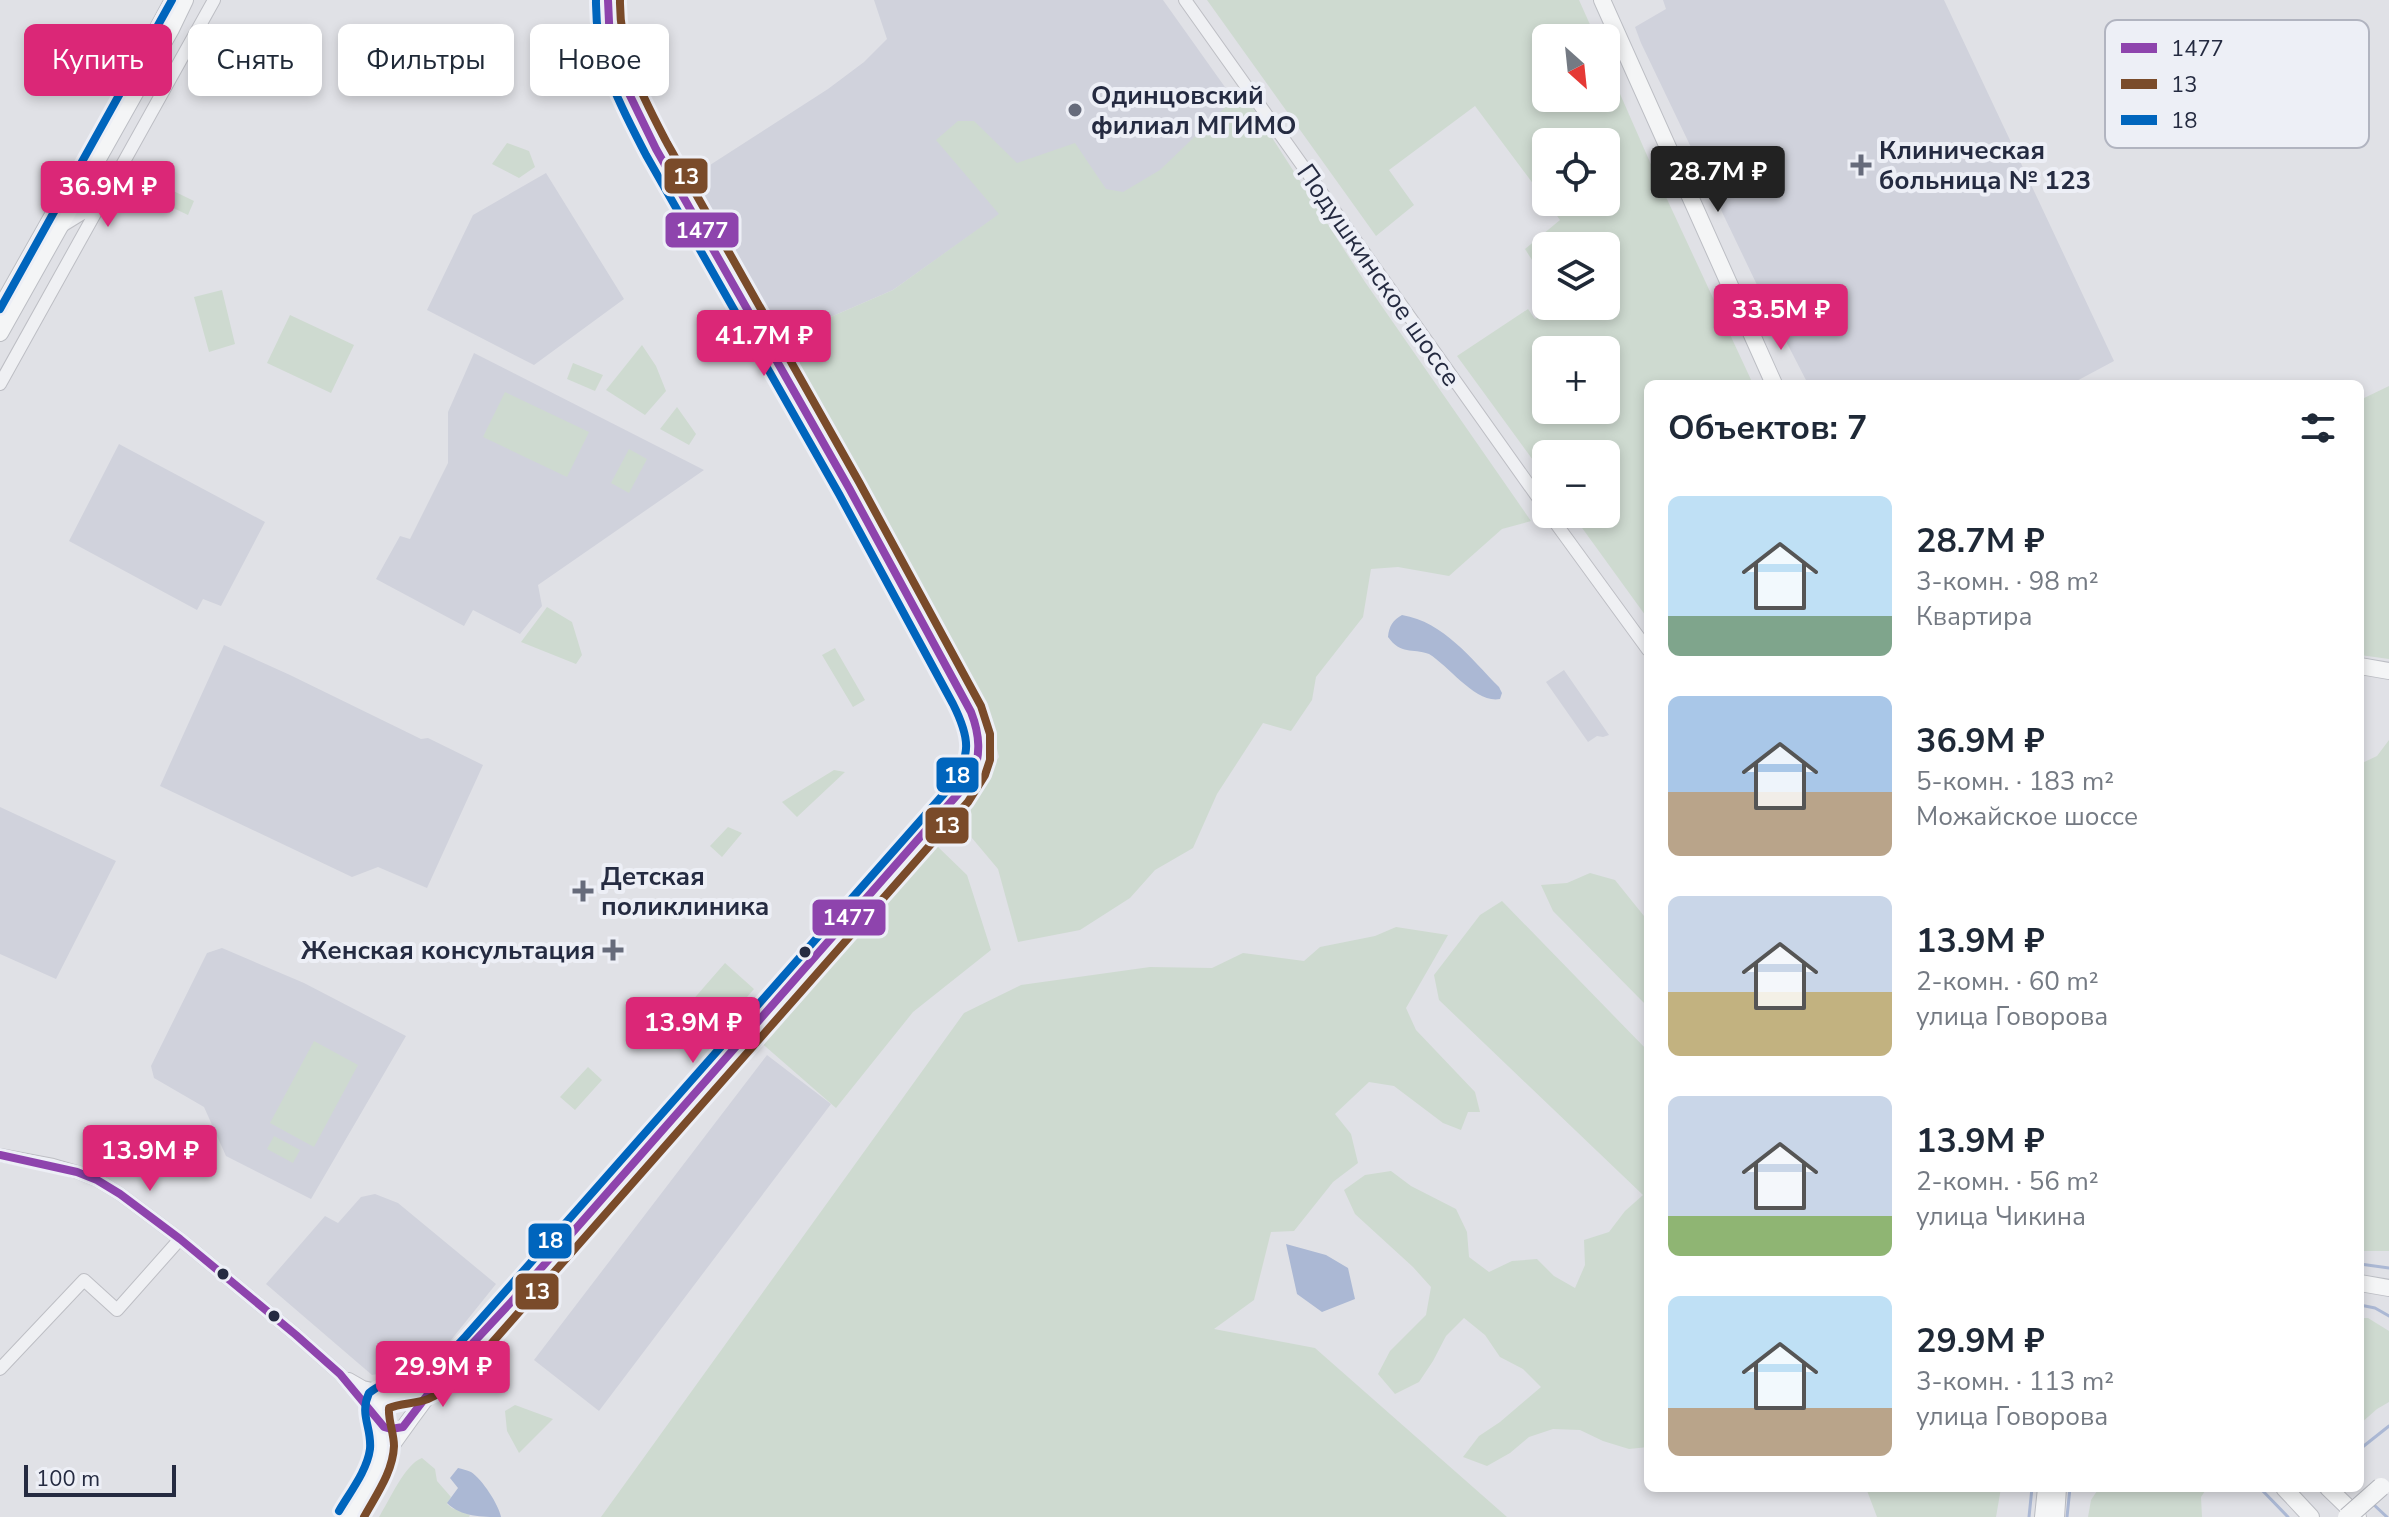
<!DOCTYPE html>
<html lang="ru">
<head>
<meta charset="utf-8">
<style>
  body { margin:0; font-family:"Nunito Sans",sans-serif; background:#f6f6f7; color:#1f2937; height:100vh; display:flex; flex-direction:column; font-size:30px; white-space:nowrap }
  * { box-sizing:border-box; margin:0 }
  p { font-size:26px; color:#747a83 }
  .icon { flex:none; width:44px; height:44px; fill:none; stroke:currentColor; stroke-width:2; stroke-linecap:round; stroke-linejoin:round }
  .map { position:relative; flex:1; overflow:hidden }
  .sheet { position:absolute; left:1644px; top:380px; width:720px; height:1112px; display:flex; flex-direction:column; background:#fff; border-radius:12px; box-shadow:0 4px 12px #0003 }
  .sheet>* { flex:none }
  .top-card { position:absolute; left:24px; top:24px; width:760px; height:72px; display:flex; gap:16px }
  .needle { width:52px; rotate:153deg }
  .buttons { position:absolute; left:1532px; top:24px; display:grid; gap:16px }
  .buttons a { display:grid; place-items:center; width:88px; height:88px; border-radius:12px; background:#fff; box-shadow:0 4px 12px #0003; font-size:40px }
  .scale { position:absolute; left:24px; bottom:20px; width:152px; box-sizing:border-box; padding-left:8px; border:4px solid #252b41; border-top:0; font-size:22px; line-height:28px; white-space:nowrap; color:#252b41; -webkit-text-stroke:6px #edeff6; paint-order:stroke }
  .price { position:absolute; translate:-50% -68px; padding:0 18px; border-radius:8px; background:#db2777; color:#fff; font-size:26px; line-height:52px; filter:drop-shadow(0 2px 4px #0008) }
  .price::after { content:''; position:absolute; left:50%; top:48px; width:24px; height:18px; margin-left:-12px; background:inherit; clip-path:polygon(0 0,100% 0,50% 100%) }
  .price.selected { background:#222; color:#fff }
  ul { padding:0; list-style:none }
  li { display:flex; align-items:center; gap:24px; height:200px; padding:0 24px }
  li span { display:grid; place-items:center; flex:none; width:224px; height:160px; border-radius:12px; color:#555 }
  li>.icon { margin-inline-start:auto }
  span .icon { width:96px; height:96px; fill:#fffc; stroke-width:1 }
  li b { font-size:34px }
  h2 { display:flex; justify-content:space-between; align-items:center; height:96px; padding:0 24px; font-size:34px }
  .tag { padding:0 28px; border-radius:12px; background:#fff; box-shadow:0 4px 12px #0003; font-size:28px; line-height:72px }
  .tag.selected { background:#db2777; color:#fff }
  .map>svg:first-child { display:block }
  .built { fill:#d0d2dc }
  .green { fill:#cedad0; fill-rule:evenodd }
  .water { fill:#abb8d4 }
  .lines { fill:none; stroke-linecap:round; stroke-linejoin:round }
  .stream { stroke:#abb8d4; stroke-width:3 }
  .minor-casing { stroke:#bdbec4; stroke-width:14 }
  .major-casing { stroke:#bcbec4; stroke-width:18 }
  .minor { stroke:#eff0f3; stroke-width:12 }
  .major { stroke:#f4f5f6; stroke-width:16 }
  .highway-bridge-casing { stroke:#b2b4bb; stroke-width:20; stroke-linecap:butt }
  .highway-bridge { stroke:#f4f5f6; stroke-width:18 }
  .bus-1-casing { stroke:#edeff6; stroke-width:14 }
  .bus-2-casing { stroke:#edeff6; stroke-width:14 }
  .bus-3-casing { stroke:#edeff6; stroke-width:14 }
  .bus-1 { stroke:#8e44ad; stroke-width:8 }
  .bus-2 { stroke:#7a4b2a; stroke-width:8 }
  .bus-3 { stroke:#0065bd; stroke-width:8 }
  .poi-dot { fill:#666b7b; stroke:#edeff6; stroke-width:3 }
  .bus-dot { fill:#252b41; stroke:#edeff6; stroke-width:3 }
  .labels { text-anchor:middle; stroke-width:8; stroke-linejoin:round; paint-order:stroke }
  .poi-label { font-size:26px; font-weight:bold; fill:#252b41; stroke:#edeff6; text-anchor:start }
  .street-label { font-size:26px; fill:#252b41; stroke:#edeff6 }
  .key { fill:#edeff6; stroke:#b1b4c0; stroke-width:2 }
  .key-label { font-size:22px; fill:#252b41 }
  .line-badge { stroke:#edeff6; stroke-width:3 }
  .badge-label { font-size:22px; text-anchor:middle; font-weight:bold; fill:#fff }
</style>
</head>
<body>
<div class="map">
<svg width="2389" height="1517" viewBox="0 0 2389 1517">
  <rect width="100%" height="100%" fill="#e0e1e6"/>
  <path class="built" d="M 874,0 L 1163,0 L 1237,104 L 1181,159 L 1121,199 L 1000,214 L 893,290 L 773,342 L 682,183 L 828,89 L 864,62 L 887,39 Z
    M 1663,0 L 1944,0 L 2114,361 L 2071,384 L 1808,384 L 1758,287 L 1641,43 L 1635,27 L 1666,9 Z
    M 546,173 L 624,299 L 534,365 L 427,310 L 473,215 Z
    M 474,353 L 704,470 L 538,585 L 542,606 L 520,634 L 473,610 L 464,626 L 376,579 L 400,536 L 410,539 L 448,463 L 448,412 Z
    M 119,444 L 265,522 L 221,606 L 203,599 L 197,610 L 69,541 Z
    M 224,645 L 290,675 L 421,739 L 428,738 L 483,765 L 427,888 L 378,867 L 352,877 L 160,786 Z
    M 1564,670 L 1609,735 L 1603,737 L 1597,736 L 1588,742 L 1546,682 Z
    M 0,807 L 116,861 L 56,979 L 0,954 Z
    M 222,948 L 304,983 L 406,1036 L 311,1199 L 226,1156 L 204,1107 L 154,1078 L 151,1066 L 207,953 Z
    M 767,1055 L 831,1104 L 599,1411 L 534,1360 Z
    M 375,1194 L 398,1203 L 496,1284 L 431,1365 L 372,1375 L 266,1284 L 325,1216 L 338,1223 L 361,1197 Z"/>
  <path class="green" d="M 1207,0 L 1579,0 L 1596,38 L 1546,38 L 1546,98 L 1606,98 L 1606,62 L 1653,169 L 1753,384 L 1648,384 L 1648,619 L 1572,514 L 1606,514 L 1606,454 L 1546,454 L 1546,478 L 1457,356 L 1528,309 L 1535,319 L 1556,306 L 1606,306 L 1606,246 L 1546,246 L 1546,282 L 1525,249 L 1560,220 L 1547,202 L 1606,202 L 1606,142 L 1546,142 L 1546,201 L 1475,106 L 1389,170 L 1414,205 L 1376,236 ZM 1546,350 L 1606,350 L 1606,410 L 1546,410 Z
    M 1242,91 L 1365,282 L 1531,521 L 1502,529 L 1449,576 L 1398,567 L 1371,569 L 1363,617 L 1316,677 L 1312,700 L 1291,731 L 1263,723 L 1217,794 L 1193,848 L 1155,870 L 1130,898 L 1080,930 L 1018,942 L 998,869 L 956,819 L 999,757 L 986,703 L 773,342 L 893,290 L 999,214 L 936,140 L 958,121 L 974,121 L 1017,163 L 1075,143 L 1106,189 L 1123,192 L 1160,170 Z
    M 507,143 L 529,151 L 535,167 L 519,178 L 492,164 Z
    M 161,185 L 194,201 L 188,215 L 154,199 Z
    M 222,290 L 235,344 L 209,352 L 194,297 Z
    M 290,315 L 354,345 L 331,393 L 267,363 Z
    M 642,345 L 656,366 L 666,391 L 645,415 L 606,390 Z
    M 573,363 L 603,375 L 595,391 L 567,379 Z
    M 2389,386 L 2389,659 L 2360,655 L 2360,400 Z
    M 505,392 L 589,432 L 567,477 L 483,437 Z
    M 677,407 L 696,434 L 689,445 L 660,429 Z
    M 629,449 L 647,459 L 629,493 L 611,483 Z
    M 547,607 L 572,622 L 582,655 L 576,664 L 521,642 Z
    M 835,648 L 865,700 L 853,707 L 822,655 Z
    M 2389,740 L 2389,1251 L 2360,1251 L 2360,764 L 2377,756 Z
    M 834,770 L 845,772 L 797,817 L 782,802 Z
    M 728,827 L 742,833 L 722,857 L 710,846 Z
    M 937,846 L 967,875 L 991,950 L 913,1012 L 836,1108 L 759,1041 Z
    M 1590,873 L 1615,880 L 1648,921 L 1648,1007 L 1553,911 L 1541,885 L 1567,883 Z
    M 1502,901 L 1648,1051 L 1648,1447 L 1629,1449 L 1603,1441 L 1580,1430 L 1553,1429 L 1529,1437 L 1510,1453 L 1487,1466 L 1463,1457 L 1479,1436 L 1500,1422 L 1541,1387 L 1523,1369 L 1500,1357 L 1485,1335 L 1464,1318 L 1446,1336 L 1433,1361 L 1419,1382 L 1395,1394 L 1378,1374 L 1390,1351 L 1426,1315 L 1431,1287 L 1413,1267 L 1355,1214 L 1344,1190 L 1365,1175 L 1391,1171 L 1411,1186 L 1456,1209 L 1467,1232 L 1469,1257 L 1489,1272 L 1512,1261 L 1537,1259 L 1554,1276 L 1575,1288 L 1585,1265 L 1584,1240 L 1609,1232 L 1625,1211 L 1643,1195 L 1439,1000 L 1434,975 L 1480,915 Z
    M 1396,927 L 1448,935 L 1406,1008 L 1416,1030 L 1475,1092 L 1480,1112 L 1468,1112 L 1461,1130 L 1443,1123 L 1394,1086 L 1369,1082 L 1335,1114 L 1351,1134 L 1358,1163 L 1333,1182 L 1294,1231 L 1271,1232 L 1254,1300 L 1214,1329 L 1315,1348 L 1507,1517 L 601,1517 L 964,1013 L 1021,985 L 1150,967 L 1212,968 L 1243,953 L 1304,961 L 1320,947 L 1375,936 Z
    M 725,963 L 754,989 L 707,1043 L 677,1018 Z
    M 314,1041 L 358,1065 L 314,1147 L 270,1123 Z
    M 588,1067 L 602,1080 L 575,1110 L 560,1097 Z
    M 274,1136 L 300,1150 L 293,1163 L 267,1149 Z
    M 2360,1318 L 2368,1318 L 2389,1331 L 2389,1402 L 2377,1409 L 2360,1424 Z
    M 515,1405 L 553,1419 L 519,1453 L 507,1431 L 505,1411 Z
    M 422,1458 L 435,1469 L 437,1481 L 451,1497 L 447,1504 L 452,1508 L 470,1515 L 469,1517 L 379,1517 C 389,1501 405,1464 422,1458 Z
    M 1866,1488 L 2001,1488 L 1996,1517 L 1877,1517 Z
    M 2099,1488 L 2207,1488 L 2201,1497 L 2202,1517 L 2088,1517 L 2091,1500 Z"/>
  <path class="water" d="M 1402,615 C 1444,622 1471,659 1499,687 L 1502,693 L 1500,699 C 1476,704 1449,666 1429,654 C 1412,648 1401,655 1388,637 C 1389,626 1393,620 1402,615 Z
    M 1286,1244 L 1326,1255 L 1348,1268 L 1355,1299 L 1322,1312 L 1297,1294 Z
    M 458,1468 C 462,1469 467,1470 471,1472 C 482,1479 499,1505 501,1517 C 482,1517 461,1517 447,1503 L 458,1488 L 450,1478 Z"/>
  <g class="lines">
    <path class="stream" d="M 2360,1264 L 2389,1268
      M 2360,1305 L 2375,1308 L 2389,1316
      M 2360,1449 L 2389,1426
      M 2260,1488 L 2288,1517
      M 2373,1504 L 2387,1517
      M 2029,1517 L 2032,1488
      M 2067,1517 L 2070,1488"/>
    <g class="minor-casing">
      <path id="minor" d="M 1185,0 L 1546,509
        M 62,226 L 101,202
        M 0,384 L 214,0
        M 1549,514 L 1648,650
        M 0,1155 L 53,1165 L 77,1172 L 97,1180 L 120,1194 L 180,1239 L 296,1335 L 340,1374 L 377,1418
        M 0,1369 L 84,1280 L 117,1310 L 180,1239
        M 349,1379 L 363,1387 L 391,1393"/>
    </g>
    <g class="major-casing">
      <path id="major" d="M 1602,0 L 1774,384
        M 132,76 L 173,0
        M 0,309 L 79,169
        M 0,333 L 171,29 L 185,0
        M 2360,666 L 2389,671
        M 2360,1283 L 2389,1288
        M 380,1459 L 382,1436 L 376,1412 L 379,1400 L 391,1393 L 417,1391 L 434,1382
        M 2284,1488 L 2311,1517
        M 2328,1488 L 2358,1517
        M 350,1517 L 378,1464 L 411,1418 L 442,1376 L 514,1299 L 959,794 C 986,759 984,736 964,698 L 849,488 L 656,149 C 632,101 603,56 608,0
        M 2043,1517 L 2046,1488
        M 2056,1517 L 2058,1488"/>
    </g>
    <use href="#minor" class="minor"/>
    <use href="#major" class="major"/>
    <g class="highway-bridge-casing">
      <path id="highway-bridge" d="M 2347,1517 L 2381,1487"/>
    </g>
    <use href="#highway-bridge" class="highway-bridge"/>
    <g class="bus-1-casing">
      <path id="bus-1" d="M 0,1155 L 77,1172 L 97,1180 L 120,1194 L 180,1239 L 296,1335 L 340,1374 L 384,1427 L 391,1429 L 403,1427 L 442,1376 L 514,1299 L 972,778 C 981,755 980,735 971,712 L 849,488 L 656,149 L 617,69 L 610,44 L 608,0"/>
    </g>
    <g class="bus-2-casing">
      <path id="bus-2" d="M 364,1517 C 376,1495 393,1472 394,1446 C 394,1433 388,1421 389,1408 C 401,1403 415,1404 428,1399 C 450,1390 467,1370 483,1353 L 968,802 L 985,775 L 990,760 L 990,734 L 981,706 L 859,482 L 667,143 C 643,97 619,54 620,0"/>
    </g>
    <g class="bus-3-casing">
      <path id="bus-3" d="M 0,309 L 172,0
        M 339,1511 C 350,1492 367,1471 370,1449 C 372,1427 359,1415 369,1393 C 384,1380 400,1382 417,1377 C 436,1371 452,1351 466,1336 L 950,787 C 972,755 970,738 953,704 L 839,494 L 646,155 C 619,103 595,60 596,0"/>
    </g>
    <use href="#bus-1" class="bus-1"/>
    <use href="#bus-2" class="bus-2"/>
    <use href="#bus-3" class="bus-3"/>
  </g>
  <g class="poi-dot">
    <circle cx="1075" cy="110" r="8"/>
    <path d="M1857 153h8v8h8v8h-8v8h-8v-8h-8v-8h8z"/>
    <path d="M579 879h8v8h8v8h-8v8h-8v-8h-8v-8h8z"/>
    <path d="M609 938h8v8h8v8h-8v8h-8v-8h-8v-8h8z"/>
  </g>
  <g class="bus-dot">
    <circle cx="805" cy="952" r="7"/>
    <circle cx="223" cy="1274" r="7"/>
    <circle cx="274" cy="1316" r="7"/>
  </g>
  <g class="labels">
    <g class="poi-label">
      <text x="1091" y="104">Одинцовский<tspan x="1091" dy="30">филиал МГИМО</tspan></text>
      <text x="1879" y="159">Клиническая<tspan x="1879" dy="30">больница № 123</tspan></text>
      <text x="601" y="885">Детская<tspan x="601" dy="30">поликлиника</tspan></text>
      <text x="595" y="959" text-anchor="end">Женская консультация</text>
    </g>
    <g class="street-label">
      <text transform="translate(1379 275) rotate(55)" y="9">Подушкинское шоссе</text>
    </g>
  </g>
  <rect x="2105" y="20" width="264" height="128" rx="12" class="key"/>
  <rect x="2121" y="43" width="36" height="10" fill="#8e44ad"/>
  <rect x="2121" y="79" width="36" height="10" fill="#7a4b2a"/>
  <rect x="2121" y="115" width="36" height="10" fill="#0065bd"/>
  <g class="key-label">
    <text x="2171" y="56">1477</text>
    <text x="2171" y="92">13</text>
    <text x="2171" y="128">18</text>
  </g>
  <g class="line-badge">
    <rect x="663" y="157" width="46" height="38" rx="8" fill="#7a4b2a"/>
    <rect x="664" y="211" width="76" height="38" rx="8" fill="#8e44ad"/>
    <rect x="935" y="756" width="45" height="38" rx="8" fill="#0065bd"/>
    <rect x="924" y="806" width="46" height="39" rx="8" fill="#7a4b2a"/>
    <rect x="811" y="898" width="76" height="39" rx="8" fill="#8e44ad"/>
    <rect x="527" y="1222" width="46" height="38" rx="8" fill="#0065bd"/>
    <rect x="514" y="1272" width="46" height="39" rx="8" fill="#7a4b2a"/>
  </g>
  <g class="badge-label">
    <text x="686" y="184">13</text>
    <text x="702" y="238">1477</text>
    <text x="957" y="783">18</text>
    <text x="947" y="833">13</text>
    <text x="849" y="925">1477</text>
    <text x="550" y="1248">18</text>
    <text x="537" y="1299">13</text>
  </g>
</svg>
<div class="buttons">
<a><svg class="needle" viewBox="-14 -14 28 28"><path d="M0-13l5 13h-10z" fill="#e53935"/><path d="M0 13l5-13h-10z" fill="#747a83"/></svg></a>
<a><svg class="icon" aria-label="locate" viewBox="0 0 24 24"><circle cx="12" cy="12" r="6"/><path d="M12 2v4M12 18v4M2 12h4M18 12h4"/></svg></a>
<a><svg class="icon" aria-label="layers" viewBox="0 0 24 24"><path d="M12 4l9 5-9 5-9-5zM3 14l9 5 9-5"/></svg></a>
<a>+</a>
<a>−</a>
</div>
<div class="scale">100 m</div>
<b class="price selected" style="left:1718px;top:214px">28.7M ₽</b>
<b class="price" style="left:108px;top:229px">36.9M ₽</b>
<b class="price" style="left:1781px;top:352px">33.5M ₽</b>
<b class="price" style="left:764px;top:378px">41.7M ₽</b>
<b class="price" style="left:693px;top:1065px">13.9M ₽</b>
<b class="price" style="left:150px;top:1193px">13.9M ₽</b>
<b class="price" style="left:443px;top:1409px">29.9M ₽</b>
<div class="top-card">
<a class="tag selected">Купить</a>
<a class="tag">Снять</a>
<a class="tag">Фильтры</a>
<a class="tag">Новое</a>
</div>
<section class="sheet">
<h2>Объектов: 7<svg class="icon" aria-label="filters" viewBox="0 0 24 24"><path d="M4 7h16M4 17h16"/><circle cx="9" cy="7" r="2"/><circle cx="15" cy="17" r="2"/></svg></h2>
<ul>
<li><span style="background:linear-gradient(#bfe0f5 75%,#7fa58c 0)"><svg class="icon" aria-label="home" viewBox="0 0 24 24"><path d="M3 11l9-7 9 7M6 9v11h12V9"/></svg></span><div><b>28.7M ₽</b><p>3-комн. · 98 m²</p><p>Квартира</p></div></li>
<li><span style="background:linear-gradient(#a9c7e8 60%,#b9a48a 0)"><svg class="icon" aria-label="home" viewBox="0 0 24 24"><path d="M3 11l9-7 9 7M6 9v11h12V9"/></svg></span><div><b>36.9M ₽</b><p>5-комн. · 183 m²</p><p>Можайское шоссе</p></div></li>
<li><span style="background:linear-gradient(#c9d6e8 60%,#c2b280 0)"><svg class="icon" aria-label="home" viewBox="0 0 24 24"><path d="M3 11l9-7 9 7M6 9v11h12V9"/></svg></span><div><b>13.9M ₽</b><p>2-комн. · 60 m²</p><p>улица Говорова</p></div></li>
<li><span style="background:linear-gradient(#c9d6e8 75%,#8fb573 0)"><svg class="icon" aria-label="home" viewBox="0 0 24 24"><path d="M3 11l9-7 9 7M6 9v11h12V9"/></svg></span><div><b>13.9M ₽</b><p>2-комн. · 56 m²</p><p>улица Чикина</p></div></li>
<li><span style="background:linear-gradient(#bfe0f5 70%,#b9a48a 0)"><svg class="icon" aria-label="home" viewBox="0 0 24 24"><path d="M3 11l9-7 9 7M6 9v11h12V9"/></svg></span><div><b>29.9M ₽</b><p>3-комн. · 113 m²</p><p>улица Говорова</p></div></li>
</ul>
</section>
</div>
</body>
</html>
